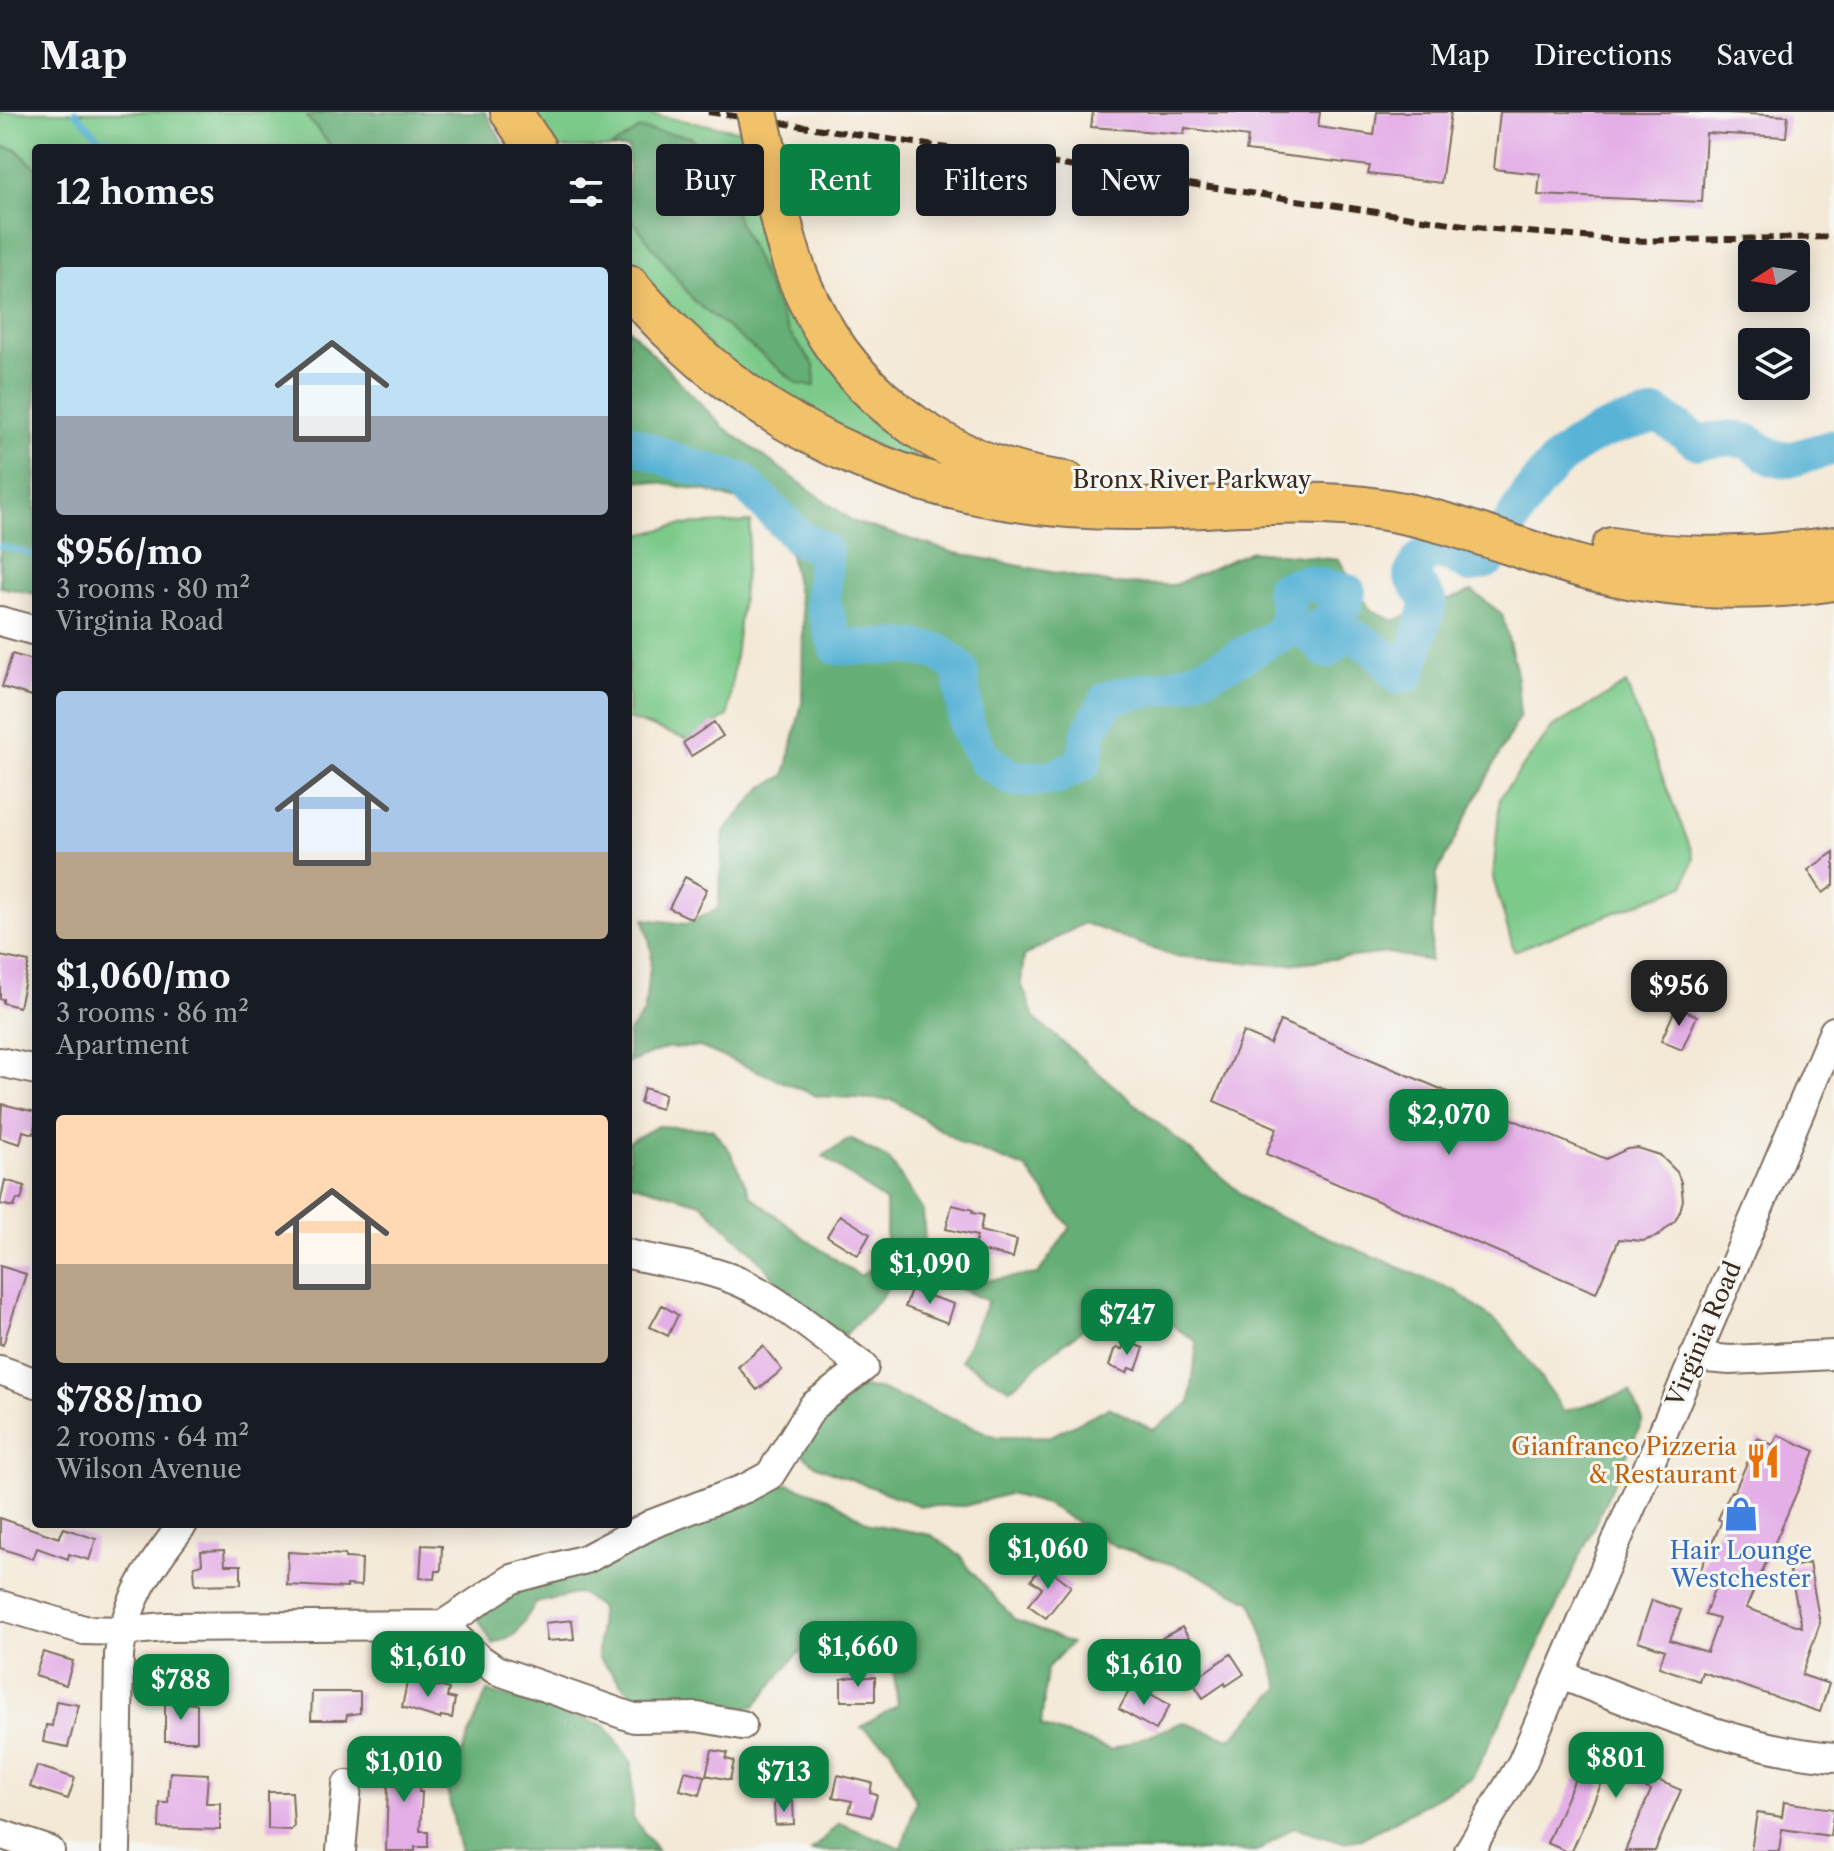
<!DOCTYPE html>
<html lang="en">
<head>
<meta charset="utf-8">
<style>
  body { margin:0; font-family:"Libre Caslon Text",serif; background:#242831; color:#f1f3f6; height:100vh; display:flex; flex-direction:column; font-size:30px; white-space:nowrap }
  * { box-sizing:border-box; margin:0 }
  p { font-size:26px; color:#9ea1a6 }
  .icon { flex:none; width:44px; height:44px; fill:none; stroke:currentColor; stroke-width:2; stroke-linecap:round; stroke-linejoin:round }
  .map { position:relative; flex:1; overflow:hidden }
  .sheet { position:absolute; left:32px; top:32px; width:600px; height:1384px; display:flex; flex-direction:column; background:#171b24; border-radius:8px; box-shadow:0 4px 20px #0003 }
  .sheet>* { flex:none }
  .banner { position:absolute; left:656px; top:32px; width:760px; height:72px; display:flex; gap:16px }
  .needle { width:52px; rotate:258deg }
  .controls { position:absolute; left:1738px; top:128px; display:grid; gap:16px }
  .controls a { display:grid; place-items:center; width:72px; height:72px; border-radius:8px; background:#171b24; box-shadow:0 4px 20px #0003; font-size:40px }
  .price { position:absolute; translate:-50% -68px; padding:0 18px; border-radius:16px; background:#0b8043; color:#fff; font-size:26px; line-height:52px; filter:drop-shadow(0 2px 4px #0008) }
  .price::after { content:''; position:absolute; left:50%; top:48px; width:24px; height:18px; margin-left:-12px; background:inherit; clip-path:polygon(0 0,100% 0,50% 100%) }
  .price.active { background:#222; color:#fff }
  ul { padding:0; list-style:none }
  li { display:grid; align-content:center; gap:16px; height:424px; padding:0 24px }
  li span { display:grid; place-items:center; height:248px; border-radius:8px; color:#555 }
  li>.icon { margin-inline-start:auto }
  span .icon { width:144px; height:144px; fill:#fffc; stroke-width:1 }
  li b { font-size:34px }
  h2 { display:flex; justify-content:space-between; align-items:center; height:96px; padding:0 24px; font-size:34px }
  .tag { padding:0 28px; border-radius:8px; background:#171b24; box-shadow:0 4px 20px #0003; font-size:28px; line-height:72px }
  .tag.active { background:#0b8043; color:#fff }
  header { display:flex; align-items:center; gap:48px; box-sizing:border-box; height:112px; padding:0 40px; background:#171b24; border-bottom:2px solid #363941 }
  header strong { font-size:38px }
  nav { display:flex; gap:44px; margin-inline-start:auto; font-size:28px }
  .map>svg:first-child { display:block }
  .green { fill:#7cca8a; stroke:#5c7a54; stroke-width:2 }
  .forest { fill:#65ae76; stroke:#506c4a; stroke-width:2 }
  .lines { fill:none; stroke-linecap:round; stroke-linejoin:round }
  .stream { stroke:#59b3d6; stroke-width:6 }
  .river { stroke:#59b3d6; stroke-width:36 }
  .building { fill:#e4afe7 }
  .minor-casing { stroke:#7c6d5f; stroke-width:32 }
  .highway-casing { stroke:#7c6d5f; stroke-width:44 }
  .minor { stroke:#fff; stroke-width:28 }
  .highway { stroke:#f2c26a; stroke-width:40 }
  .rail { stroke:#3b2a1e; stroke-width:6; stroke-dasharray:12 6; stroke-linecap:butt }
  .highway-bridge-casing { stroke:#7c6d5f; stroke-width:44; stroke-linecap:butt }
  .highway-bridge { stroke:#f2c26a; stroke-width:40 }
  .labels { text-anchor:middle; stroke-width:6; stroke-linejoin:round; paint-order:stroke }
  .street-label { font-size:24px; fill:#3b2a1e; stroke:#f6f6f2 }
  .food-label { font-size:24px; fill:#c56008; stroke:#f6f6f2; text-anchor:end }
  .shop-label { font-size:24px; fill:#366cbe; stroke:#f6f6f2 }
</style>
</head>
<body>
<header>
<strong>Map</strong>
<nav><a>Map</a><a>Directions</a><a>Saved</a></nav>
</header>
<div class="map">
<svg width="1834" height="1739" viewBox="0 0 1834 1739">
  <rect width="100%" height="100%" fill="#f6f6f2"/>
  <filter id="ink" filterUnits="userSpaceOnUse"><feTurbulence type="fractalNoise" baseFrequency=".0125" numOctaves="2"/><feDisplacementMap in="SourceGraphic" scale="16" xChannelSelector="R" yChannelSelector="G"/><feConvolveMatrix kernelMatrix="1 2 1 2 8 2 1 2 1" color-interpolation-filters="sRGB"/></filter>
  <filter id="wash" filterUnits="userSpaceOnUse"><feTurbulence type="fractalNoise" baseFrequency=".006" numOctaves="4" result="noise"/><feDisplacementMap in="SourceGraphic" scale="32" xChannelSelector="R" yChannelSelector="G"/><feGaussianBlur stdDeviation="1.8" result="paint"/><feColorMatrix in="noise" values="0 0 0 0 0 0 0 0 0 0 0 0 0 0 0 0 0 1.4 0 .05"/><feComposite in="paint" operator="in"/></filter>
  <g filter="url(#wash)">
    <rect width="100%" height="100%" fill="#f4e9d7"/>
    <path class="green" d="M 0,0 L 326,0 L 307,5 L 333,36 L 36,36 L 36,56 L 16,37 L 0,34 Z
      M 527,0 L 635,0 L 743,19 L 761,94 L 756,118 L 820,241 L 917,333 L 914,346 L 903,348 L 749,272 L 683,209 L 628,149 L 628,36 L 553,36 Z
      M 751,410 L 728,604 L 688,628 L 628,607 L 628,426 L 679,413 Z
      M 1626,572 L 1694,745 L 1684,774 L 1514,839 L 1493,766 L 1500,685 L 1553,615 Z"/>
    <path class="forest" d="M 326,0 L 485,0 L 506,36 L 333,36 L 307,5 Z
      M 640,17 L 691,25 L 716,59 L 788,219 L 814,253 L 815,274 L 798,272 L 694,189 L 630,105 L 628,99 L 628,36 L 610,36 Z
      M 0,34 L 16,37 L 36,56 L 36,482 L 0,475 Z
      M 628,216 L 722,314 L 854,410 L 955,441 L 1112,472 L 1174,473 L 1251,439 L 1339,448 L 1370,497 L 1393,509 L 1472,479 L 1502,502 L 1516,557 L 1520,603 L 1437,761 L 1430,849 L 1389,841 L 1278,853 L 1173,844 L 1084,811 L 1024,844 L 1021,871 L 1035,907 L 1258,1096 L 1456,1179 L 1506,1218 L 1564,1299 L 1630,1280 L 1643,1308 L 1532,1548 L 1472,1666 L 1361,1727 L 1343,1730 L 1294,1715 L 1258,1739 L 811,1739 L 839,1711 L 902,1736 L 916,1689 L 890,1636 L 861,1615 L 898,1593 L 892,1549 L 841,1526 L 797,1542 L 755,1594 L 717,1598 L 635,1587 L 598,1545 L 600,1496 L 580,1481 L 536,1491 L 515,1523 L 493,1532 L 477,1505 L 521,1474 L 568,1463 L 683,1414 L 764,1374 L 789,1372 L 828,1386 L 871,1412 L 931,1423 L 960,1443 L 971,1459 L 1015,1508 L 1071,1531 L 1047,1556 L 1041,1614 L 1111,1638 L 1183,1610 L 1230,1627 L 1280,1576 L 1252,1490 L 1189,1458 L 1115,1434 L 1046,1392 L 1008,1382 L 965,1394 L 920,1394 L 817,1354 L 801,1341 L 808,1317 L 861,1276 L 879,1277 L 997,1325 L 1051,1324 L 1109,1295 L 1153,1318 L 1190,1291 L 1197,1230 L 1127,1184 L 1050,1242 L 1010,1277 L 961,1248 L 988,1189 L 906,1154 L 878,1189 L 845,1223 L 804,1203 L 754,1142 L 701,1091 L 630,1071 L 628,1030 L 658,1014 L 712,1017 L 730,1039 L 751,1084 L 807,1128 L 860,1164 L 886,1146 L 886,1090 L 823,1044 L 850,1027 L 889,1047 L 923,1099 L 926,1145 L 981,1169 L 1038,1162 L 1070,1115 L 1027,1057 L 963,1032 L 893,988 L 817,984 L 700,935 L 666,936 L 628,951 L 628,921 L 644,901 L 652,840 L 644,807 L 686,812 L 718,797 L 724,720 L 762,676 L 785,663 L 802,591 L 803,507 L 790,442 L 750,392 L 708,379 L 639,368 L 628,371 Z
      M 487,1579 L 605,1613 L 632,1651 L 633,1706 L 658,1739 L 460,1739 L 447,1678 Z"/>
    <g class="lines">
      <path class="stream" d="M 75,0 L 101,28 L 107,27 L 116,36
        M 0,434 L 36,443"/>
      <path class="river" d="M 628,330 L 680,351 L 741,368 L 801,427 L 825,439 L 823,492 L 837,535 L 912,535 L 939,540 L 960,557 L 967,616 L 985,648 L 1014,667 L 1054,666 L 1084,651 L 1089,621 L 1108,587 C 1131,579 1148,579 1169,574 C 1210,565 1246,540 1282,522 L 1289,496 L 1283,477 L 1306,471 L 1348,480 L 1344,494 L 1310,523 L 1327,539 L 1345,521 C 1369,531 1384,542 1399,564 L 1408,562 L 1429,490 L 1411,463 C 1414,458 1417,450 1422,446 C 1435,434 1458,445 1470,453 L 1489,448 C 1514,406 1540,354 1584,329 C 1607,315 1633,309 1659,303 L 1698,330 L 1731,326 L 1749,330 L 1773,346 L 1789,348 L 1834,335"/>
    </g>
    <g id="blocks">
      <path class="building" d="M 1093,0 L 1320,0 L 1318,15 L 1374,23 L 1377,0 L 1451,0 L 1441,71 L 1368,62 L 1370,54 L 1246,39 L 1248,25 L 1185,16 L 1184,22 L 1091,15 Z
        M 1500,0 L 1707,0 L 1788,4 L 1786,25 L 1706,21 L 1702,90 L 1538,83 L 1540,62 L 1494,57 Z
        M 12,542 L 36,549 L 36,570 L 32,584 L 2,575 Z
        M 714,610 L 723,624 L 691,644 L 683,631 Z
        M 1834,740 L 1834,773 L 1823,781 L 1808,758 Z
        M 685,765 L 707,777 L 692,807 L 669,796 Z
        M 0,844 L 29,850 L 19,895 L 3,891 L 3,887 L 0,887 Z
        M 1676,895 L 1697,904 L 1682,938 L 1661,929 Z
        M 1280,909 L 1606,1047 L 1627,1037 L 1638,1036 L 1660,1043 L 1677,1060 L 1681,1070 L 1683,1088 L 1680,1099 L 1675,1109 L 1658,1124 L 1643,1129 L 1619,1127 L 1596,1181 L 1266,1042 L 1277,1016 L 1214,989 L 1243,920 L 1270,932 Z
        M 644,976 L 665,982 L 661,997 L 640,991 Z
        M 2,992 L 36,1000 L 34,1022 L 23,1019 L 20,1032 L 0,1026 Z
        M 5,1068 L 25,1074 L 21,1088 L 17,1087 L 14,1095 L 0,1092 Z
        M 952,1093 L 973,1098 L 972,1101 L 983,1103 L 980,1119 L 1017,1128 L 1013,1146 L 974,1137 L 977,1124 L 946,1117 Z
        M 840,1103 L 870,1122 L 858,1143 L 827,1124 Z
        M 0,1154 L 26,1162 L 3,1233 L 0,1232 Z
        M 911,1178 L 954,1192 L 948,1211 L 905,1195 Z
        M 662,1193 L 678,1203 L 668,1224 L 650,1215 Z
        M 1125,1229 L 1144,1236 L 1136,1258 L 1129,1256 L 1127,1261 L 1109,1254 L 1114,1238 L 1117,1236 L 1122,1237 Z
        M 763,1234 L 782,1258 L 757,1278 L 738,1255 Z
        M 1778,1323 L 1815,1339 L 1746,1496 L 1802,1515 L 1789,1456 L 1809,1451 L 1820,1511 L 1802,1563 L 1829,1572 L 1820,1600 L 1702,1560 L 1699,1569 L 1659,1555 L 1665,1538 L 1638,1529 L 1652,1488 L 1681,1498 L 1670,1528 L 1707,1540 L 1719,1507 L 1705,1503 L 1717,1469 L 1699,1461 L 1722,1409 L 1718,1407 L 1731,1379 L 1734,1380 L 1758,1326 L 1773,1333 Z
        M 0,1406 L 59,1426 L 64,1416 L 96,1427 L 89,1448 L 69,1442 L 68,1447 L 37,1436 L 33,1447 L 0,1436 Z
        M 422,1433 L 442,1434 L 441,1459 L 436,1459 L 435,1467 L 420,1466 Z
        M 224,1438 L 225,1453 L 241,1453 L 241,1472 L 195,1473 L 194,1454 L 202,1452 L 201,1439 Z
        M 288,1440 L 345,1443 L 345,1446 L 362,1447 L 361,1474 L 347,1473 L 347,1476 L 287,1473 Z
        M 1043,1452 L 1071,1474 L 1046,1506 L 1028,1493 L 1042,1476 L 1031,1468 Z
        M 572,1508 L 574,1527 L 547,1529 L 545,1511 Z
        M 1182,1515 L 1192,1531 L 1171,1542 L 1162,1526 Z
        M 43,1540 L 73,1549 L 66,1573 L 35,1564 Z
        M 1231,1542 L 1244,1562 L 1226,1574 L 1225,1571 L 1203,1586 L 1192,1569 Z
        M 853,1565 L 875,1565 L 875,1589 L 841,1589 L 841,1567 Z
        M 408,1566 L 449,1577 L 447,1585 L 455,1587 L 452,1606 L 441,1604 L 440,1607 L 402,1595 Z
        M 1133,1572 L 1170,1593 L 1156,1618 L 1119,1597 Z
        M 312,1580 L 360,1580 L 360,1601 L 347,1603 L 346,1608 L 311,1608 Z
        M 56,1589 L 79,1593 L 68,1635 L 43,1630 L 46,1613 L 52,1614 Z
        M 184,1591 L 197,1592 L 197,1629 L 165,1629 L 165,1592 Z
        M 1616,1634 L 1662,1654 L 1657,1668 L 1681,1678 L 1655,1739 L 1625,1739 L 1651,1678 L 1607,1659 L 1572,1739 L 1566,1739 L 1547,1731 L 1587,1639 L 1610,1648 Z
        M 389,1636 L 414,1636 L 415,1671 L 420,1671 L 419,1680 L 422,1680 L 420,1719 L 428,1719 L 428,1735 L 415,1735 L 415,1739 L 386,1739 Z
        M 712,1638 L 728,1641 L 726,1647 L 734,1649 L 730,1668 L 706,1663 Z
        M 37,1654 L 75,1666 L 68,1687 L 30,1675 Z
        M 685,1659 L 705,1664 L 700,1683 L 680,1678 Z
        M 170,1660 L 208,1662 L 206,1691 L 220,1691 L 220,1718 L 159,1716 L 160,1691 L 168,1691 Z
        M 838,1663 L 872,1671 L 870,1681 L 877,1683 L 871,1705 L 849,1700 L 852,1689 L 833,1685 Z
        M 268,1680 L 292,1680 L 294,1714 L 291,1718 L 268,1717 Z
        M 793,1690 L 794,1712 L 775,1713 L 774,1691 Z
        M 1784,1690 L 1834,1697 L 1830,1724 L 1782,1717 L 1779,1739 L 1751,1739 L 1757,1701 L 1782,1705 Z"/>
    </g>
  </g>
  <g filter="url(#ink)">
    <use href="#blocks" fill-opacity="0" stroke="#7c6d5f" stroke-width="2"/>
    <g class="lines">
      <g class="minor-casing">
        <path id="minor" d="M 0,509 L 36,519
          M 0,950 L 36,958
          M 1694,1245 L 1730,1248 L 1834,1243
          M 0,1258 L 36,1271
          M 0,1493 L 84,1518 L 122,1519 L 166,1515 L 443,1513 L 512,1467 L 586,1447 L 652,1412 L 746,1376 L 770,1363 L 813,1294 L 864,1255 C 829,1230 781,1188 742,1171 C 707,1155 665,1151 628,1142
          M 443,1513 L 477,1545 L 496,1558 L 634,1606 L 697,1605 L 742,1613
          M 1561,1563 C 1647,1596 1741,1638 1834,1645
          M 0,1722 L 50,1739
          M 116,1739 L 119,1543 C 126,1487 149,1456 183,1412
          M 341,1739 L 347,1673
          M 1469,1739 L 1522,1651 L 1834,919"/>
      </g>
      <g class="highway-casing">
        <path id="highway" d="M 511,0 L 535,36
          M 773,72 C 781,111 790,152 808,188 C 857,292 954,356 1066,370
          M 628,173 C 759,327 934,399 1135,397 C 1219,397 1303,384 1386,398 C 1453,409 1514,436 1578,454 C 1661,478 1749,481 1834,468
          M 1612,436 C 1686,450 1760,445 1834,435"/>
      </g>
      <use href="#minor" class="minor"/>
      <use href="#highway" class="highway"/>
      <path class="rail" d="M 708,0 L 1484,116 L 1628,129 L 1834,125"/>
      <g class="highway-bridge-casing">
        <path id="highway-bridge" d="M 757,0 L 773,72"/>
      </g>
      <use href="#highway-bridge" class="highway-bridge"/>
    </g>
  </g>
  <defs>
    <g id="restaurant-bare" transform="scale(2.76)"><path d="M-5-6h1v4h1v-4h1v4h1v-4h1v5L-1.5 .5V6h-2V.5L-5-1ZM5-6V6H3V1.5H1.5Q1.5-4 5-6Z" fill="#e8710a" stroke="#f6f6f2" stroke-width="2.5" paint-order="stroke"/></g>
    <g id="shop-bare" transform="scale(2.76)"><path d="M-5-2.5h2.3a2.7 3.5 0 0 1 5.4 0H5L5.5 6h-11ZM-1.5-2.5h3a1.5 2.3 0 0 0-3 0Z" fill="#3f7fe0" stroke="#f6f6f2" stroke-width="2.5" paint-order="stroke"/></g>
  </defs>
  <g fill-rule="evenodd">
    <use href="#restaurant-bare" x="1763" y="1349"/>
    <use href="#shop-bare" x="1741" y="1402"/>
  </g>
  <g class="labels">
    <g class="street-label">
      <text x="1192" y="376">Bronx River Parkway</text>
      <text transform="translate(1704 1222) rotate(-67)" y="8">Virginia Road</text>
    </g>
    <g class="food-label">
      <text x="1737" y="1343">Gianfranco Pizzeria<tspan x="1737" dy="28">&amp; Restaurant</tspan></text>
    </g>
    <g class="shop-label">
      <text x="1741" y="1447">Hair Lounge<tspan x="1741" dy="28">Westchester</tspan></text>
    </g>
  </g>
</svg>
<div class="controls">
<a><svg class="needle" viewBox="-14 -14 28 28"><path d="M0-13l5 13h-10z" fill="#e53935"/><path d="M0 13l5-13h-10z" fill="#9ea1a6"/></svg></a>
<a><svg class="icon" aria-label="layers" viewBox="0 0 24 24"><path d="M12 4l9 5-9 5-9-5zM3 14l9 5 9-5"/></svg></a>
</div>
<b class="price active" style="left:1679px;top:916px">$956</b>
<b class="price" style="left:1449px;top:1045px">$2,070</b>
<b class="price" style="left:930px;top:1194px">$1,090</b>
<b class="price" style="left:1127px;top:1245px">$747</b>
<b class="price" style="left:1048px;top:1479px">$1,060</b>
<b class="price" style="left:858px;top:1577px">$1,660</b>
<b class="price" style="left:428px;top:1587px">$1,610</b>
<b class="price" style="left:1144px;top:1595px">$1,610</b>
<b class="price" style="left:181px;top:1610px">$788</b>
<b class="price" style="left:1616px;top:1688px">$801</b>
<b class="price" style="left:404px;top:1692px">$1,010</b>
<b class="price" style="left:784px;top:1702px">$713</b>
<div class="banner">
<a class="tag">Buy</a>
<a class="tag active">Rent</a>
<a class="tag">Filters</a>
<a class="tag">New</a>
</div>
<section class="sheet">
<h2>12 homes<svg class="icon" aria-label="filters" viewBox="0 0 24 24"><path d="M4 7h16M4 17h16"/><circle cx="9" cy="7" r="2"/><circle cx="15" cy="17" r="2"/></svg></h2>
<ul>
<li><span style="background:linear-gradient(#bfe0f5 60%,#9aa5b1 0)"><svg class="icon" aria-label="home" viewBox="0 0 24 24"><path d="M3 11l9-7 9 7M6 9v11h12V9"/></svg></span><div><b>$956/mo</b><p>3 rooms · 80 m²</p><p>Virginia Road</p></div></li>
<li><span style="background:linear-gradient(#a9c7e8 65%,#b9a48a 0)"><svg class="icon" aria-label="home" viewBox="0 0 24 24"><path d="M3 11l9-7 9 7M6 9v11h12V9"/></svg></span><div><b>$1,060/mo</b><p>3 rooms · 86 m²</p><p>Apartment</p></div></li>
<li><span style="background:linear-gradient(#ffd9b3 60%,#b9a48a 0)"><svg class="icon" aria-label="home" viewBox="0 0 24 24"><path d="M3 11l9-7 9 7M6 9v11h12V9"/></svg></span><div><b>$788/mo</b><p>2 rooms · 64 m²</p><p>Wilson Avenue</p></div></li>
</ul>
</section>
</div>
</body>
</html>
